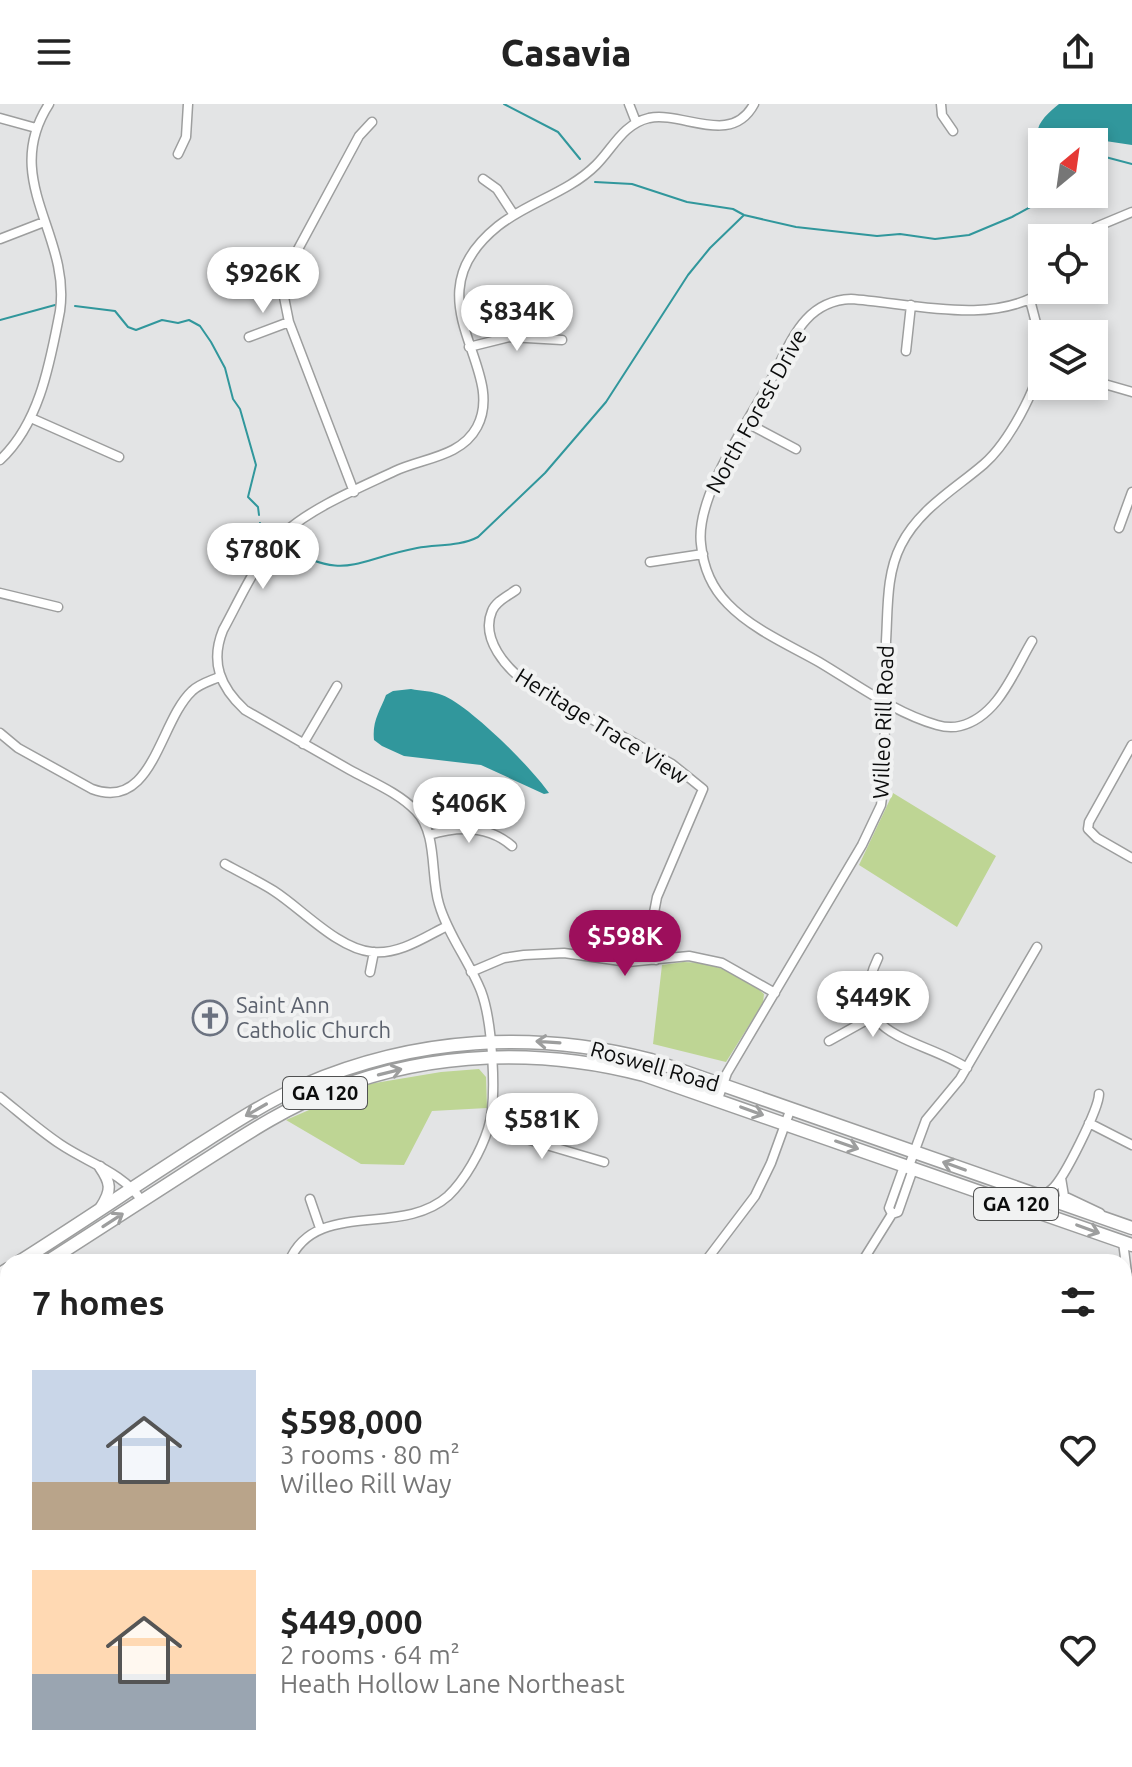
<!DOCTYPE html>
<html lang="en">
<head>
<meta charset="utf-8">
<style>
  body { margin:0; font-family:Ubuntu,sans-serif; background:#f6f6f6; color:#222; height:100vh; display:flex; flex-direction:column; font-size:30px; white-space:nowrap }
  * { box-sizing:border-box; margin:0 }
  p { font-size:26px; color:#767676 }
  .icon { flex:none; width:44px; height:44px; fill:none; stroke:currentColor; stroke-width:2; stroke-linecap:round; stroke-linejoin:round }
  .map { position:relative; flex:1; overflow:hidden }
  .panel { position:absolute; left:0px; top:1150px; width:1132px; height:514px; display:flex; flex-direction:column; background:#fff; border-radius:24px 24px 0 0; box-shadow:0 4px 12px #0003 }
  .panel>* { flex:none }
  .needle { width:52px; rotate:29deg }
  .controls { position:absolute; left:1028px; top:24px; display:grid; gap:16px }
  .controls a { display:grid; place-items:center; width:80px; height:80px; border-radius:0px; background:#fff; box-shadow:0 4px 12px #0003; font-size:40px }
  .price { position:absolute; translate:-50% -68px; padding:0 18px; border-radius:28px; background:#fff; color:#222; font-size:26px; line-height:52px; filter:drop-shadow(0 2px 4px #0008) }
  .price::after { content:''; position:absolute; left:50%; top:48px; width:24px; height:18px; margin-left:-12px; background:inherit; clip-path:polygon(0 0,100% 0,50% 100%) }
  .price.current { background:#9d0f5c; color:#fff }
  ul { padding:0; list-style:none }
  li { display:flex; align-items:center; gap:24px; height:200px; padding:0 32px }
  li span { display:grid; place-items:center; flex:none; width:224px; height:160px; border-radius:0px; color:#555 }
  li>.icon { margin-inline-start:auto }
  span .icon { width:96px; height:96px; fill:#fffc; stroke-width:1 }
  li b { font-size:34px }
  h2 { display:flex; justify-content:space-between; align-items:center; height:96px; padding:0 32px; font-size:34px }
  header { display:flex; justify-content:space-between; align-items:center; height:104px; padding:0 32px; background:#fff; font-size:36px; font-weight:800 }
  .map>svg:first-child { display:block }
  .built { fill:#d0d7dd }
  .green { fill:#bed594 }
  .water { fill:#31979c }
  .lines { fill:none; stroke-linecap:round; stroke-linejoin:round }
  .stream { stroke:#31979c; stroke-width:2 }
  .minor-casing { stroke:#9d9e9e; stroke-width:11 }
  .major-casing { stroke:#9d9e9e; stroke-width:13 }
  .highway-casing { stroke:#9d9e9e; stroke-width:15 }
  .minor { stroke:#fff; stroke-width:8 }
  .major { stroke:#fff; stroke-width:10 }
  .highway { stroke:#fff; stroke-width:12 }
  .oneway { stroke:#9d9e9e }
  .labels { text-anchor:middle; stroke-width:8; stroke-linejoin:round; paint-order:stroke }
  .shield { fill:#f1f2f2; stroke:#505151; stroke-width:2 }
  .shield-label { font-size:20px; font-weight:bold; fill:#0b0c0c }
  .street-label { font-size:22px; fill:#0b0c0c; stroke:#f1f2f2 }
  .worship-label { font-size:22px; fill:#5b616d; stroke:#f1f2f2; text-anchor:start }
</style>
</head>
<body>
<header><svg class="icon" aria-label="menu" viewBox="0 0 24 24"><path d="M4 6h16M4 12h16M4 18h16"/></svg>Casavia<svg class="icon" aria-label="share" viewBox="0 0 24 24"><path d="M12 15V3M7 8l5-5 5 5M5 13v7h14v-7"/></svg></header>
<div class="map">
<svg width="1132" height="1663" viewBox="0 0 1132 1663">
  <rect width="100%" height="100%" fill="#e3e4e5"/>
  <path class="built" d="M 8,1479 L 8,1607 L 0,1593 L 0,1490 Z
    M 40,1656 L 123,1656 L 119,1663 L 45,1663 Z"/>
  <path class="green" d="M 893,689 L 996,752 L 957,823 L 859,761 Z
    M 683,858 C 713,858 742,870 764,890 L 763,899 L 726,958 L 653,940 L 662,861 Z
    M 479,965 L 486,973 L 487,1004 L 432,1007 L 404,1061 L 361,1060 L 286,1016 L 369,980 L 441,968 Z"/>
  <path class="water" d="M 1059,0 L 1132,0 L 1132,41 L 1092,35 L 1040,39 C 1031,23 1047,10 1059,0 Z
    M 411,585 C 421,587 433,587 442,591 C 469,601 532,664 549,689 L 544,690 L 481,661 L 404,652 L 382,642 L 374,636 C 372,617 380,607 386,591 L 393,587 Z"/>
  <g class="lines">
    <path class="stream" d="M 504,0 L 558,28 L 580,55
      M 1094,50 L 1132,60
      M 595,78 L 632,80 L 687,98 L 733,105 L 744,111 L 796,123 L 877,132 L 900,130 L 935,135 L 969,131 L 1012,113 L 1043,96 L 1046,90
      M 75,202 L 115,207 L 128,223 L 136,226 L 162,216 L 178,219 L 189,216 L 200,222 L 211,238 L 225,264 L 233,295 L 240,305 L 256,361 L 248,393 L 258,403 L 259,411
      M 0,216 L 55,201
      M 260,419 L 264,431
      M 280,441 C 348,478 350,457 417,444 C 437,440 459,443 478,433 L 545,369 L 606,298 L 688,171 L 710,144 L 744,111
      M 1124,1419 L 1132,1421"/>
    <g class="minor-casing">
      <path id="minor" d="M 629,0 L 636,18
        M 941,0 L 942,11 L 953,27
        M 0,14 L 36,24
        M 178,50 L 186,33 L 188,0
        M 483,75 L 497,85 L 514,111
        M 1085,134 L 1096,123 L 1132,108
        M 0,135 L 44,118
        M 1030,196 L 1042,242
        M 249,233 L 289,218
        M 469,243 L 509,233 L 562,236
        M 906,247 L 911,201
        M 1094,277 L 1132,288
        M 31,314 L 119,353
        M 747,319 L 796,345
        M 0,356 C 40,319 50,258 60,207 C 71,130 0,76 49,0
        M 354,388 L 289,218 L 284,193 L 289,162 L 359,32 L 372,18
        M 1119,424 L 1132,388
        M 650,458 L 703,450
        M 516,486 C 508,492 496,497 492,507 C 480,535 507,565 527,579 L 672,660 L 703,685 L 657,793 L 652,819 L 656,856
        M 0,489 L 58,503
        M 1032,537 C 1014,567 998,613 960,622 C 952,624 944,623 937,621 C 895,609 856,580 819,558 C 789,541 752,525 728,500 C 712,484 703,462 701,440 C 695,393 748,318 771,276 C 791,239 803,197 851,195 C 909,199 994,223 1045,186
        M 0,629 L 18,644 L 92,685 C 153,708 159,618 192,587 C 199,580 210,577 219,573
        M 303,640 L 337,582
        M 1132,641 L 1089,718 L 1088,725 L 1097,734 L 1132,754
        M 429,731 C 458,722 488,721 512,742
        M 225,760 C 241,769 258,777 274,787 C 302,805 338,845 372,848 C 399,851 425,833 447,822
        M 878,854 C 840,934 920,933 967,964
        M 370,868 L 374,848
        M 471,868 L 504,854 L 524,851 L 564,849 L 628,858 L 689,852 L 722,859 L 775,889
        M 829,937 L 874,912
        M 0,993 C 20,1009 39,1026 60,1040 C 88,1059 122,1068 142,1097
        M 718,995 L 727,969 L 862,741 L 881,701 L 884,678 C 885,631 885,584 886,537 C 888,505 886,470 901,441 C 919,405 955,385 984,360 C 1008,339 1037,286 1042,254
        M 1089,1019 L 1132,1041
        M 489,1024 L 604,1058
        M 1061,1074 L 1064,1092 L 1100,1109
        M 1041,1092 C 1046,1089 1048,1089 1052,1085 C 1064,1075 1099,1004 1099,990
        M 310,1095 L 320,1124
        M 892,1110 L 889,1104 L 903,1065 L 909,1062
        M 1123,1138 L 1127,1169
        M 289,1158 C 315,1094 401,1134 448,1092 C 465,1076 481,1047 488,1025 C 498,995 492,916 481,887 C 469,857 448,831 439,800 C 430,771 438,730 416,707 C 399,689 372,678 350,666 C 315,646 280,626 245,606 C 220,583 210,558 223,526 C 239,497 259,451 284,429 C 313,403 359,384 395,367 C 423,354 461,353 477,323 C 509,263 407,195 498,122 C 528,98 568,89 596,61 C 613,44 623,20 649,14 C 683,7 731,43 754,0
        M 705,1158 L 755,1092 L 771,1059 L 791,1004
        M 862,1158 L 892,1110 L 898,1108 L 912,1068 L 909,1062 L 926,1016 L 960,975 L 1037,843
        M 0,1363 L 8,1344
        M 0,1617 L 8,1629
        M 1124,1626 L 1132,1622
        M 27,1656 L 32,1663
        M 217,1656 L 235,1663
        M 495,1656 L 507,1663
        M 917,1656 L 930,1663
        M 242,1663 L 246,1656
        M 451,1663 L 455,1656
        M 1086,1663 L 1092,1656"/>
    </g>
    <g class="major-casing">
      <path id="major" d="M 100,1063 C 111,1079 112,1086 101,1103"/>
    </g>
    <g class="highway-casing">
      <path id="highway" d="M 19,1158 C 76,1122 132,1084 188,1048 C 226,1024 263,999 304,981 C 415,933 534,926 651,956 L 1132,1124
        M 47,1158 C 97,1126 146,1094 196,1062 C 240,1034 284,1004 334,985 C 433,947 542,944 644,971 L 1132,1141
        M 0,1170 L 8,1165
        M 0,1189 L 8,1184"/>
    </g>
    <use href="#minor" class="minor"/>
    <use href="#major" class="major"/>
    <use href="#highway" class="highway"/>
  </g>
  <defs><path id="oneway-shaft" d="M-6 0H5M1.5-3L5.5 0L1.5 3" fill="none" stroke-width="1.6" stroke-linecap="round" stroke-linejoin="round" transform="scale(2)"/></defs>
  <g class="oneway">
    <use href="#oneway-shaft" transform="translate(548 938) rotate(-176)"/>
    <use href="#oneway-shaft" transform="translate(390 968) rotate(-14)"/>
    <use href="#oneway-shaft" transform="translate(256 1006) rotate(150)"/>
    <use href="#oneway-shaft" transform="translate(752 1007) rotate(20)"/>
    <use href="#oneway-shaft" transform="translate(847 1041) rotate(19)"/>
    <use href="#oneway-shaft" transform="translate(954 1062) rotate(-160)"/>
    <use href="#oneway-shaft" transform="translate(113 1116) rotate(-33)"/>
    <use href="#oneway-shaft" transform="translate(1088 1125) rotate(20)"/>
  </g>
  <defs>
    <g id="church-ring" transform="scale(1.8)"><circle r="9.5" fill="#f1f2f2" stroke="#6b7280" stroke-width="1.5"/><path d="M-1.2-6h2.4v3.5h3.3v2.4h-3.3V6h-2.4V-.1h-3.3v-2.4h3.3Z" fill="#6b7280"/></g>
  </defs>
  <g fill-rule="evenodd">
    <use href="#church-ring" x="210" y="914"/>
  </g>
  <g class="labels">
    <g class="shield">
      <rect x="283" y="973" width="84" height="32" rx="6"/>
      <rect x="974" y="1084" width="84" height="32" rx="6"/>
    </g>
    <g class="shield-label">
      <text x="325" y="996">GA 120</text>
      <text x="1016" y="1107">GA 120</text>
    </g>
    <g class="street-label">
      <text transform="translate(756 307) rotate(-61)" y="8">North Forest Drive</text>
      <text transform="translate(883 618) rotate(-88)" y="8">Willeo Rill Road</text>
      <text transform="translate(602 622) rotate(32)" y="8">Heritage Trace View</text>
      <text transform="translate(655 962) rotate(16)" y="8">Roswell Road</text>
    </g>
    <g class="worship-label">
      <text x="236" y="909">Saint Ann<tspan x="236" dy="25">Catholic Church</tspan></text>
    </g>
  </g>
</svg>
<div class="controls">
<a><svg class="needle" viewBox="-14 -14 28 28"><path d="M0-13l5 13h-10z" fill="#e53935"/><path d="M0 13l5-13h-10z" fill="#767676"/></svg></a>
<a><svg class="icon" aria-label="locate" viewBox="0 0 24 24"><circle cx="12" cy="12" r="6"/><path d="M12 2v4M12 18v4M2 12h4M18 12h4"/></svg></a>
<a><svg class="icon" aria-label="layers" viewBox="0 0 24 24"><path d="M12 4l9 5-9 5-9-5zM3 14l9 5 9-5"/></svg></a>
</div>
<b class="price" style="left:263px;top:211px">$926K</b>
<b class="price" style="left:517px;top:249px">$834K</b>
<b class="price" style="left:263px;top:487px">$780K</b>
<b class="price" style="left:469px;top:741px">$406K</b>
<b class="price current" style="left:625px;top:874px">$598K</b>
<b class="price" style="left:873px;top:935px">$449K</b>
<b class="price" style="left:542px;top:1057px">$581K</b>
<section class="panel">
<h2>7 homes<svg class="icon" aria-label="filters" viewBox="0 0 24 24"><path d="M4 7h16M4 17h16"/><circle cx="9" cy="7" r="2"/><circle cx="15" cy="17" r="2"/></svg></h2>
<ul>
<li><span style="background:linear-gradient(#c9d6e8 70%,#b9a48a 0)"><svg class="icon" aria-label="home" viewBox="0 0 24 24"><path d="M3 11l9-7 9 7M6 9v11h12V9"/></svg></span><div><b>$598,000</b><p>3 rooms · 80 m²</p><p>Willeo Rill Way</p></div><svg class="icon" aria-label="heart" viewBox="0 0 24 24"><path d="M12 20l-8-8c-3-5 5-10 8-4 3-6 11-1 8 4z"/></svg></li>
<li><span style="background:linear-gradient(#ffd9b3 65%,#9aa5b1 0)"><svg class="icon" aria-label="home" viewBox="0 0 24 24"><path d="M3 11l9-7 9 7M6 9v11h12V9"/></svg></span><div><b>$449,000</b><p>2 rooms · 64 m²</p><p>Heath Hollow Lane Northeast</p></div><svg class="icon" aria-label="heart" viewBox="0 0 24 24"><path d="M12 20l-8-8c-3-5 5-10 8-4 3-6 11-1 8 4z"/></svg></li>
</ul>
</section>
</div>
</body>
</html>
